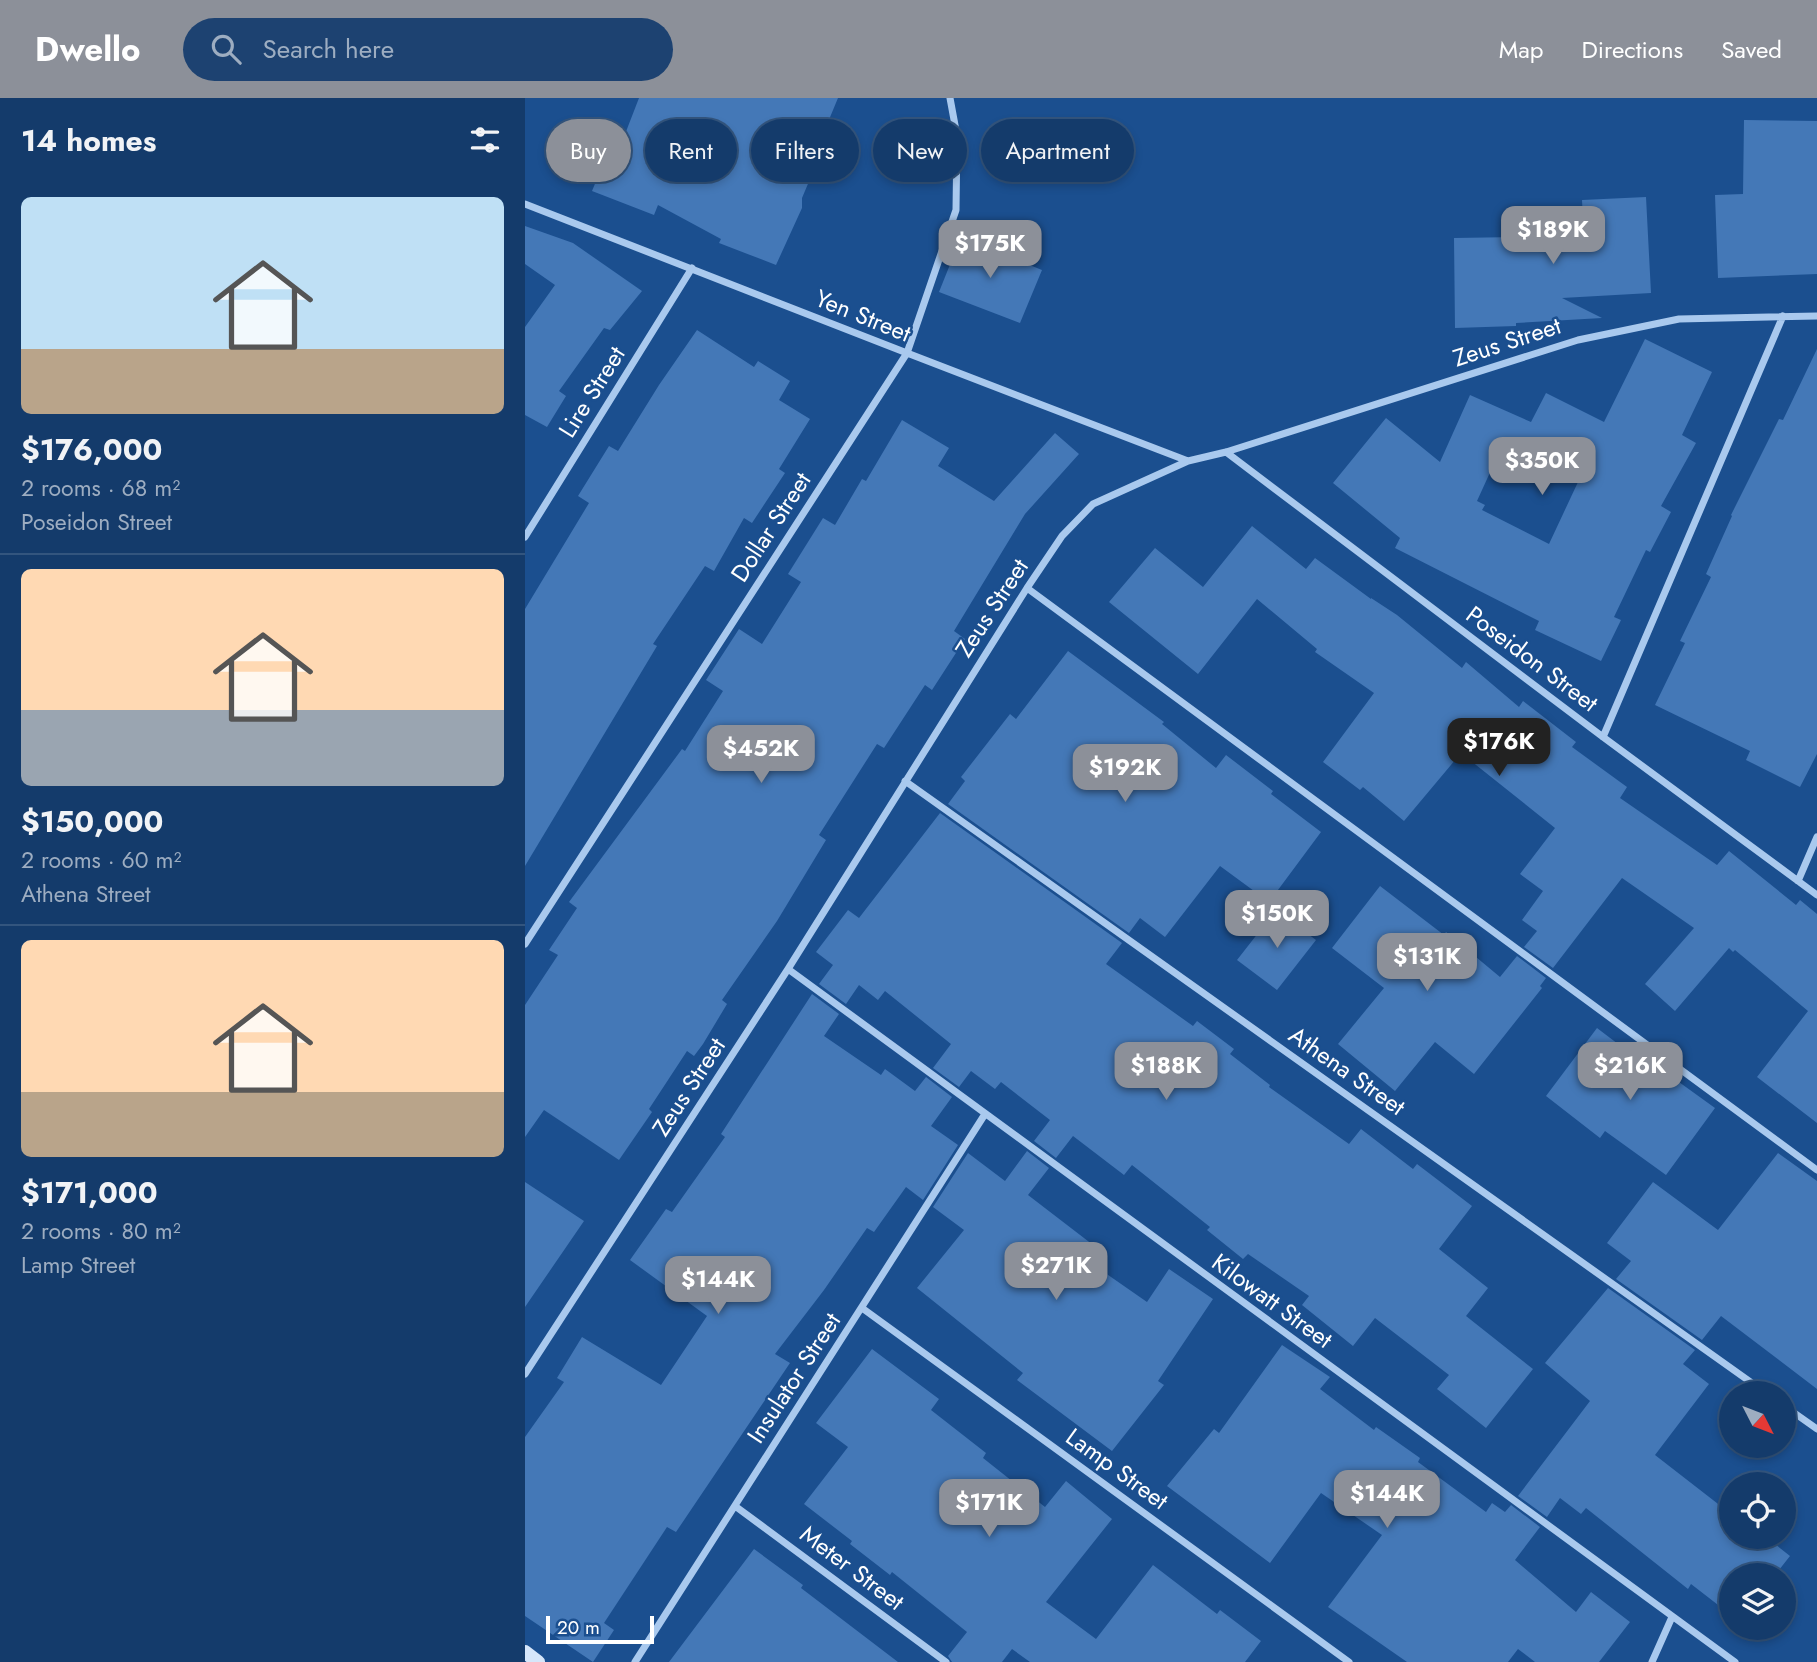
<!DOCTYPE html>
<html lang="en">
<head>
<meta charset="utf-8">
<style>
  body { margin:0; font-family:Jost,sans-serif; background:#1d4271; color:#f1f3f6; height:100vh; display:flex; flex-direction:column; font-size:26px; white-space:nowrap }
  * { box-sizing:border-box; margin:0 }
  p { font-size:23px; color:#9dadc1 }
  .icon { flex:none; width:38px; height:38px; fill:none; stroke:currentColor; stroke-width:2; stroke-linecap:round; stroke-linejoin:round }
  .map { position:relative; flex:1; overflow:hidden }
  .sheet { display:flex; flex-direction:column; background:#143b6b; width:525px }
  .sheet>* { flex:none }
  .hud { position:absolute; left:21px; top:21px; width:665px; height:63px; display:flex; gap:14px }
  .needle { width:46px; rotate:132deg }
  .controls { position:absolute; left:1194px; top:1283px; display:grid; gap:14px }
  .controls a { display:grid; place-items:center; width:77px; height:77px; border-radius:50%; background:#143b6b; box-shadow:0 4px 10px #0003,0 0 0 2px #33557e; font-size:35px }
  .scale { position:absolute; left:21px; bottom:18px; width:108px; box-sizing:border-box; padding-left:7px; border:4px solid #fff; border-top:0; font-size:19px; line-height:24px; white-space:nowrap; color:#fff; -webkit-text-stroke:5px #1b4f8f; paint-order:stroke }
  .price { position:absolute; translate:-50% -60px; padding:0 16px; border-radius:14px; background:#8c9099; color:#fff; font-size:23px; line-height:46px; filter:drop-shadow(0 2px 4px #0008) }
  .price::after { content:''; position:absolute; left:50%; top:42px; width:21px; height:16px; margin-left:-10px; background:inherit; clip-path:polygon(0 0,100% 0,50% 100%) }
  .price.on { background:#222; color:#fff }
  ul { padding:0; list-style:none }
  li { display:grid; align-content:center; gap:14px; height:371px; padding:0 21px }
  li+li { border-top:2px solid #33557e }
  li span { display:grid; place-items:center; height:217px; border-radius:10px; color:#555 }
  li>.icon { margin-inline-start:auto }
  span .icon { width:126px; height:126px; fill:#fffc; stroke-width:1 }
  li b { font-size:30px }
  h2 { display:flex; justify-content:space-between; align-items:center; height:84px; padding:0 21px; font-size:30px }
  .pill { padding:0 24px; border-radius:32px; background:#143b6b; box-shadow:0 4px 10px #0003,0 0 0 2px #33557e; font-size:24px; line-height:63px }
  .pill.on { background:#8c9099; color:#fff }
  header { display:flex; align-items:center; gap:42px; box-sizing:border-box; height:98px; padding:0 35px; background:#8c9099; color:#fff }
  header strong { font-size:33px }
  nav { display:flex; gap:38px; margin-inline-start:auto; font-size:24px }
  .search { width:490px; height:63px; background:#1d4271; display:flex; align-items:center; gap:18px; box-sizing:border-box; padding:0 24px; border-radius:38px; color:#9dadc1; font-size:26px }
  main { display:flex; flex:1; min-height:0 }
  .map>svg:first-child { display:block }
  .building { fill:#4478b7; fill-rule:evenodd }
  .lines { fill:none; stroke-linecap:round; stroke-linejoin:round }
  .street { stroke:#a9c9ee; stroke-width:7 }
  .secondary { stroke:#d6e6fa; stroke-width:14 }
  .labels { text-anchor:middle; stroke-width:5; stroke-linejoin:round; paint-order:stroke }
  .street-label { font-size:24px; fill:#fff; stroke:#1b4f8f }
</style>
</head>
<body>
<header>
<strong>Dwello</strong>
<div class="search"><svg class="icon" aria-label="search" viewBox="0 0 24 24"><circle cx="10" cy="10" r="6"/><path d="M15 15l6 6"/></svg>Search here</div>
<nav><a>Map</a><a>Directions</a><a>Saved</a></nav>
</header>
<main>
<section class="sheet">
<h2>14 homes<svg class="icon" aria-label="filters" viewBox="0 0 24 24"><path d="M4 7h16M4 17h16"/><circle cx="9" cy="7" r="2"/><circle cx="15" cy="17" r="2"/></svg></h2>
<ul>
<li><span style="background:linear-gradient(#bfe0f5 70%,#b9a48a 0)"><svg class="icon" aria-label="home" viewBox="0 0 24 24"><path d="M3 11l9-7 9 7M6 9v11h12V9"/></svg></span><div><b>$176,000</b><p>2 rooms · 68 m²</p><p>Poseidon Street</p></div></li>
<li><span style="background:linear-gradient(#ffd9b3 65%,#9aa5b1 0)"><svg class="icon" aria-label="home" viewBox="0 0 24 24"><path d="M3 11l9-7 9 7M6 9v11h12V9"/></svg></span><div><b>$150,000</b><p>2 rooms · 60 m²</p><p>Athena Street</p></div></li>
<li><span style="background:linear-gradient(#ffd9b3 70%,#b9a48a 0)"><svg class="icon" aria-label="home" viewBox="0 0 24 24"><path d="M3 11l9-7 9 7M6 9v11h12V9"/></svg></span><div><b>$171,000</b><p>2 rooms · 80 m²</p><p>Lamp Street</p></div></li>
</ul>
</section>
<div class="map">
<svg width="1292" height="1564" viewBox="0 0 1292 1564">
  <rect width="100%" height="100%" fill="#1b4f8f"/>
  <path class="building" d="M 114,0 L 313,0 L 291,53 L 296,55 L 277,100 L 277,110 L 251,167 L 194,145 L 196,141 L 133,107 L 129,117 L 67,93 L 81,59 L 90,62 Z
    M 1219,22 L 1292,23 L 1292,176 L 1193,180 L 1190,97 L 1218,96 Z
    M 1121,99 L 1126,195 L 1037,200 L 1077,220 L 991,225 L 991,228 L 930,230 L 929,140 L 992,139 L 991,124 L 1058,120 L 1057,102 Z
    M 0,128 L 48,145 L 117,193 L 85,232 L 79,230 L 34,293 L 41,298 L 22,329 L 0,317 L 0,229 L 30,187 L 0,166 Z
    M 436,139 L 517,172 L 495,225 L 414,194 Z
    M 172,232 L 229,269 L 233,263 L 265,283 L 254,302 L 285,321 L 254,371 L 260,375 L 227,425 L 219,420 L 189,473 L 180,468 L 128,546 L 132,548 L 0,768 L 0,511 L 64,405 L 53,398 L 84,348 L 93,353 L 134,287 Z
    M 1120,241 L 1187,274 L 1157,337 L 1171,345 L 1136,408 L 1146,414 L 1125,454 L 1121,452 L 1089,519 L 1096,522 L 1076,563 L 1010,532 L 1014,523 L 870,450 L 875,440 L 808,385 L 861,320 L 915,364 L 945,297 L 1006,324 L 1021,295 L 1079,324 ZM 978,346 L 1053,384 L 1024,446 L 957,412 L 960,407 L 952,403 Z
    M 1292,251 L 1292,656 L 1275,689 L 1221,662 L 1225,653 L 1130,607 L 1160,545 L 1155,543 L 1186,479 L 1181,476 L 1207,418 L 1206,417 L 1254,321 L 1258,322 Z
    M 377,322 L 424,350 L 413,368 L 469,403 L 530,335 L 554,356 L 500,416 L 429,533 L 440,541 L 407,592 L 400,587 L 359,650 L 352,646 L 294,737 L 301,742 L 252,823 L 197,902 L 202,906 L 178,946 L 169,958 L 162,953 L 124,1011 L 127,1014 L 94,1062 L 19,1012 L 0,1039 L 0,907 L 33,857 L 24,852 L 52,810 L 44,804 L 157,651 L 160,653 L 198,593 L 181,582 L 214,531 L 237,546 L 276,484 L 263,476 L 298,420 L 310,427 L 337,381 L 341,383 Z
    M 727,428 L 781,471 L 790,460 L 846,501 L 846,500 L 872,517 L 937,570 L 941,564 L 994,609 L 998,603 L 1051,644 L 1047,649 L 1102,689 L 1095,700 L 1192,767 L 1204,753 L 1271,807 L 1275,802 L 1292,816 L 1292,1025 L 1232,979 L 1283,913 L 1210,852 L 1208,854 L 1204,850 L 1150,913 L 1120,886 L 1169,830 L 1097,780 L 1028,870 L 999,849 L 1012,833 L 997,822 L 1018,793 L 995,776 L 1030,730 L 936,655 L 879,723 L 838,689 L 835,692 L 798,664 L 849,595 L 790,554 L 792,551 L 732,501 L 673,576 L 584,504 L 630,450 L 678,489 Z
    M 543,553 L 639,624 L 637,626 L 691,670 L 701,657 L 748,693 L 746,696 L 796,734 L 744,804 L 695,768 L 640,839 L 615,820 L 604,835 L 423,706 L 440,683 L 436,679 L 485,616 L 491,621 Z
    M 415,715 L 597,845 L 581,866 L 668,928 L 672,923 L 709,951 L 705,956 L 745,987 L 744,989 L 824,1046 L 836,1031 L 888,1071 L 892,1066 L 947,1108 L 914,1151 L 963,1190 L 941,1218 L 1008,1271 L 961,1330 L 912,1291 L 924,1277 L 850,1220 L 828,1248 L 777,1207 L 784,1198 L 723,1156 L 718,1161 L 682,1132 L 685,1129 L 607,1067 L 599,1077 L 548,1038 L 531,1060 L 509,1043 L 525,1022 L 476,984 L 470,991 L 446,973 L 434,989 L 408,970 L 426,946 L 360,893 L 353,902 L 334,887 L 321,906 L 294,886 L 308,867 L 291,854 L 323,812 L 334,820 Z
    M 855,788 L 919,837 L 921,834 L 975,879 L 992,858 L 1021,880 L 1015,888 L 1017,890 L 949,976 L 910,944 L 870,993 L 813,946 L 859,890 L 807,850 Z
    M 751,812 L 791,842 L 752,892 L 712,862 Z
    M 287,896 L 314,916 L 299,938 L 356,977 L 360,971 L 390,993 L 401,979 L 427,999 L 406,1028 L 433,1047 L 398,1102 L 381,1089 L 349,1134 L 342,1130 L 299,1192 L 250,1256 L 265,1265 L 151,1434 L 142,1429 L 79,1525 L 89,1532 L 68,1564 L 0,1518 L 0,1339 L 39,1284 L 32,1280 L 57,1239 L 136,1287 L 182,1218 L 105,1162 L 141,1111 L 147,1114 L 200,1039 L 196,1036 Z
    M 1072,930 L 1143,984 L 1147,979 L 1190,1010 L 1141,1077 L 1080,1033 L 1075,1040 L 1021,998 Z
    M 502,1053 L 524,1070 L 503,1097 L 572,1150 L 563,1163 L 622,1204 L 644,1171 L 688,1201 L 633,1283 L 639,1287 L 587,1353 L 492,1282 L 498,1275 L 392,1190 L 439,1132 L 408,1109 L 443,1055 L 480,1083 Z
    M 1253,1055 L 1292,1083 L 1292,1291 L 1196,1218 L 1177,1242 L 1091,1181 L 1106,1163 L 1082,1145 L 1128,1084 L 1193,1132 Z
    M 0,1084 L 59,1123 L 0,1209 Z
    M 1083,1190 L 1170,1252 L 1158,1266 L 1184,1286 L 1130,1357 L 1206,1416 L 1206,1438 L 1240,1438 L 1265,1458 L 1250,1477 L 1206,1477 L 1206,1517 L 1166,1486 L 1163,1491 L 1061,1410 L 1056,1416 L 1035,1400 L 1022,1419 L 993,1398 L 1065,1303 L 1020,1265 Z
    M 757,1247 L 805,1279 L 795,1291 L 849,1332 L 851,1329 L 895,1360 L 893,1364 L 961,1414 L 967,1405 L 980,1414 L 986,1407 L 1015,1429 L 990,1462 L 1051,1514 L 1066,1494 L 1105,1524 L 1074,1564 L 1010,1564 L 993,1551 L 983,1564 L 882,1564 L 803,1509 L 857,1437 L 796,1395 L 745,1465 L 642,1388 L 689,1331 L 694,1335 Z
    M 347,1251 L 414,1301 L 406,1312 L 461,1355 L 458,1360 L 520,1409 L 541,1383 L 587,1421 L 521,1504 L 571,1541 L 628,1467 L 692,1516 L 695,1512 L 736,1543 L 720,1564 L 505,1564 L 487,1551 L 477,1564 L 427,1564 L 423,1558 L 442,1534 L 367,1474 L 365,1477 L 325,1446 L 327,1443 L 279,1406 L 323,1349 L 291,1325 Z
    M 229,1451 L 278,1487 L 276,1490 L 373,1564 L 144,1564 Z"/>
  <g class="lines">
    <path class="street" d="M 0,106 L 382,255 L 663,363
      M 701,354 L 1078,639 L 1292,797
      M 0,439 L 167,170
      M 502,490 L 1292,1072
      M 1078,639 L 1258,218
      M 380,683 L 1241,1295
      M 1273,783 L 1292,739
      M 0,846 L 382,255 L 431,112 L 432,38 L 425,0
      M 263,871 L 1210,1564
      M 337,1210 L 824,1564
      M 0,1276 L 263,871 L 502,490 L 537,438 L 568,406 L 663,363 L 701,354 L 1053,242 L 1154,221 L 1292,218
      M 1258,1307 L 1292,1331
      M 210,1408 L 421,1564
      M 110,1564 L 460,1016
      M 1127,1564 L 1147,1519"/>
    <path class="secondary" d="M 0,1554 L 13,1564"/>
  </g>
  <g class="labels">
    <g class="street-label">
      <text transform="translate(338 218) rotate(22)" y="8">Yen Street</text>
      <text transform="translate(982 244) rotate(-18)" y="8">Zeus Street</text>
      <text transform="translate(67 294) rotate(-58)" y="8">Lire Street</text>
      <text transform="translate(246 429) rotate(-57)" y="8">Dollar Street</text>
      <text transform="translate(467 510) rotate(-57)" y="8">Zeus Street</text>
      <text transform="translate(1007 561) rotate(37)" y="8">Poseidon Street</text>
      <text transform="translate(822 973) rotate(35)" y="8">Athena Street</text>
      <text transform="translate(164 989) rotate(-57)" y="8">Zeus Street</text>
      <text transform="translate(747 1203) rotate(36)" y="8">Kilowatt Street</text>
      <text transform="translate(269 1280) rotate(-57)" y="8">Insulator Street</text>
      <text transform="translate(592 1371) rotate(36)" y="8">Lamp Street</text>
      <text transform="translate(327 1470) rotate(37)" y="8">Meter Street</text>
    </g>
  </g>
</svg>
<div class="controls">
<a><svg class="needle" viewBox="-14 -14 28 28"><path d="M0-13l5 13h-10z" fill="#e53935"/><path d="M0 13l5-13h-10z" fill="#9dadc1"/></svg></a>
<a><svg class="icon" aria-label="locate" viewBox="0 0 24 24"><circle cx="12" cy="12" r="6"/><path d="M12 2v4M12 18v4M2 12h4M18 12h4"/></svg></a>
<a><svg class="icon" aria-label="layers" viewBox="0 0 24 24"><path d="M12 4l9 5-9 5-9-5zM3 14l9 5 9-5"/></svg></a>
</div>
<div class="scale">20 m</div>
<b class="price" style="left:1028px;top:168px">$189K</b>
<b class="price" style="left:465px;top:182px">$175K</b>
<b class="price" style="left:1017px;top:399px">$350K</b>
<b class="price on" style="left:974px;top:680px">$176K</b>
<b class="price" style="left:236px;top:687px">$452K</b>
<b class="price" style="left:600px;top:706px">$192K</b>
<b class="price" style="left:752px;top:852px">$150K</b>
<b class="price" style="left:902px;top:895px">$131K</b>
<b class="price" style="left:641px;top:1004px">$188K</b>
<b class="price" style="left:1105px;top:1004px">$216K</b>
<b class="price" style="left:531px;top:1204px">$271K</b>
<b class="price" style="left:193px;top:1218px">$144K</b>
<b class="price" style="left:862px;top:1432px">$144K</b>
<b class="price" style="left:464px;top:1441px">$171K</b>
<div class="hud">
<a class="pill on">Buy</a>
<a class="pill">Rent</a>
<a class="pill">Filters</a>
<a class="pill">New</a>
<a class="pill">Apartment</a>
</div>
</div>
</main>
</body>
</html>
